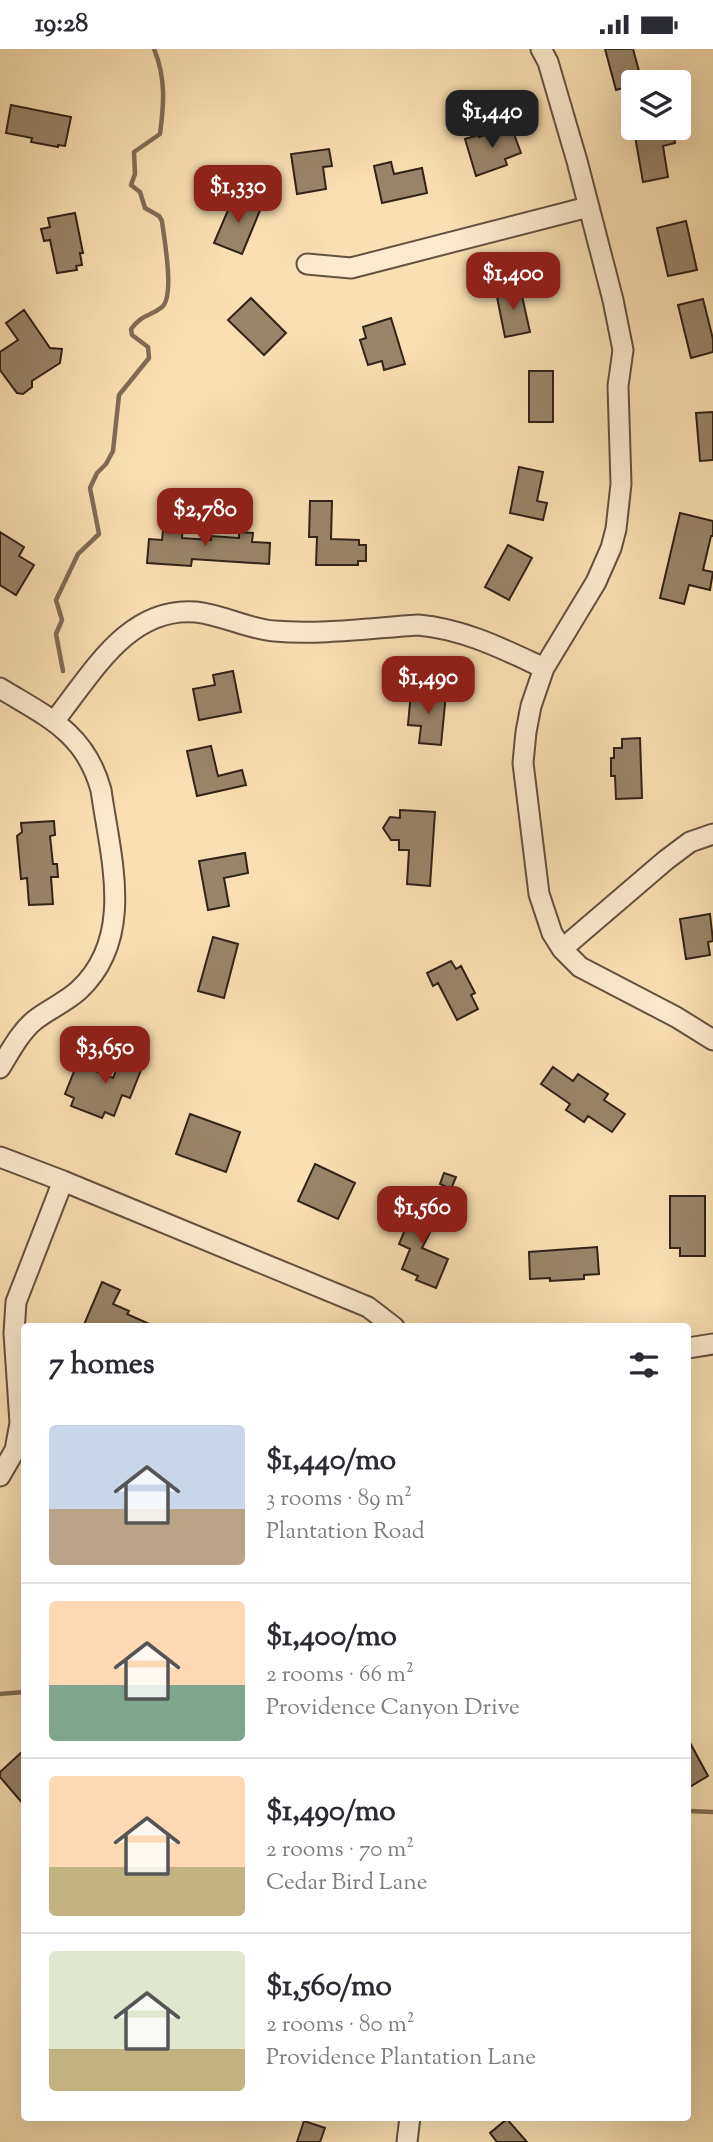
<!DOCTYPE html>
<html lang="en">
<head>
<meta charset="utf-8">
<style>
  body { margin:0; font-family:"Sorts Mill Goudy",serif; background:#f7f7f7; color:#2b2b33; height:100vh; display:flex; flex-direction:column; font-size:26px; white-space:nowrap }
  * { box-sizing:border-box; margin:0 }
  p { font-size:23px; color:#7c7c81 }
  .icon { flex:none; width:38px; height:38px; fill:none; stroke:currentColor; stroke-width:2; stroke-linecap:round; stroke-linejoin:round }
  .map { position:relative; flex:1; overflow:hidden }
  .details { position:absolute; left:21px; top:1274px; width:670px; height:798px; display:flex; flex-direction:column; background:#fff; border-radius:7px; box-shadow:0 7px 28px #0002 }
  .details>* { flex:none }
  .fabs { position:absolute; left:621px; top:21px; display:grid; gap:14px }
  .fabs a { display:grid; place-items:center; width:70px; height:70px; border-radius:7px; background:#fff; box-shadow:0 7px 28px #0002; font-size:35px }
  .price { position:absolute; translate:-50% -60px; padding:0 16px; border-radius:14px; background:#8f2418; color:#fff; font-size:23px; line-height:46px; filter:drop-shadow(0 2px 4px #0008) }
  .price::after { content:''; position:absolute; left:50%; top:42px; width:21px; height:16px; margin-left:-10px; background:inherit; clip-path:polygon(0 0,100% 0,50% 100%) }
  .price.current { background:#222; color:#fff }
  ul { padding:0; list-style:none }
  li { display:flex; align-items:center; gap:21px; height:175px; padding:0 28px }
  li+li { border-top:2px solid #e1e1e2 }
  li span { display:grid; place-items:center; flex:none; width:196px; height:140px; border-radius:7px; color:#555 }
  li>.icon { margin-inline-start:auto }
  span .icon { width:84px; height:84px; fill:#fffc; stroke-width:1 }
  li b { font-size:30px }
  h2 { display:flex; justify-content:space-between; align-items:center; height:84px; padding:0 28px; font-size:30px }
  .status { display:flex; justify-content:space-between; align-items:center; height:49px; padding:0 35px; background:#fff; direction:ltr }
  .status svg { height:19px; fill:currentColor }
  .map>svg:first-child { display:block }
  .lines { fill:none; stroke-linecap:round; stroke-linejoin:round }
  .stream { stroke:#806d55; stroke-width:4.5 }
  .building { fill:#998568; stroke:#302318; stroke-width:2 }
  .minor-casing { stroke:#62523e; stroke-width:23 }
  .minor { stroke:#fbeacc; stroke-width:19 }
</style>
</head>
<body>
<div class="status"><b>19:28</b><svg viewBox="0 0 49 12"><path d="M0 12V9h3v3zM5 12V6h3v6zM10 12V3h3v9zM15 12V0h3v12zM26 1h20v11H26zM47 4h2v5h-2z"/></svg></div>
<div class="map">
<svg width="713" height="2093" viewBox="0 0 713 2093">
  <rect width="100%" height="100%" fill="#f9dfb1"/>
  <filter id="stains"><feTurbulence type="fractalNoise" baseFrequency=".00286" numOctaves="4"/><feColorMatrix values="0 0 0 0 .2 0 0 0 0 .09 0 0 0 0 .02 0 0 0 .5 -.17"/></filter>
  <radialGradient id="worn" r=".72"><stop offset=".6" stop-color="#630" stop-opacity="0"/><stop offset="1" stop-color="#630" stop-opacity=".3"/></radialGradient>
  <g class="lines">
    <path class="stream" d="M 63,622 L 56,585 L 62,571 L 56,551 L 78,505 L 99,485 L 90,439 L 97,424 L 106,415 L 113,402 L 119,346 L 149,309 L 148,298 L 132,286 L 131,280 C 143,264 150,268 162,258 C 175,247 164,189 162,172 L 159,167 L 145,159 L 140,143 L 131,136 L 135,125 L 134,103 L 160,85 C 164,55 166,29 154,0
      M 0,1645 L 24,1643
      M 688,1762 L 713,1763"/>
  </g>
  <path class="building" d="M 605,0 L 633,0 L 642,33 L 634,33 L 634,36 L 616,41 Z
    M 11,56 L 71,68 L 65,97 L 58,96 L 58,98 L 31,93 L 32,89 L 6,84 Z
    M 511,77 L 521,104 L 505,110 L 507,116 L 476,127 L 465,90 L 478,86 L 479,88 Z
    M 673,80 L 675,94 L 663,97 L 668,128 L 643,133 L 635,87 Z
    M 329,100 L 332,117 L 323,118 L 326,140 L 297,145 L 291,105 Z
    M 391,113 L 394,125 L 422,119 L 427,144 L 382,154 L 374,117 Z
    M 234,147 L 261,159 L 242,205 L 214,194 Z
    M 75,164 L 83,204 L 80,204 L 82,216 L 76,217 L 77,221 L 57,224 L 50,191 L 44,192 L 41,180 L 50,178 L 48,169 Z
    M 686,172 L 697,221 L 668,227 L 657,179 Z
    M 520,238 L 530,283 L 505,288 L 496,243 Z
    M 251,249 L 286,284 L 264,306 L 228,271 Z
    M 703,250 L 713,290 L 713,303 L 691,309 L 678,256 Z
    M 24,261 L 50,299 L 62,300 L 60,314 L 32,332 L 32,338 L 23,345 L 17,344 L 0,321 L 0,303 L 18,291 L 6,274 Z
    M 391,269 L 405,315 L 384,321 L 382,312 L 368,316 L 360,291 L 366,289 L 363,278 Z
    M 529,322 L 553,322 L 553,373 L 529,373 Z
    M 713,363 L 713,411 L 700,412 L 696,364 Z
    M 519,418 L 543,423 L 537,452 L 547,454 L 543,471 L 510,464 Z
    M 310,452 L 332,452 L 331,490 L 359,491 L 359,496 L 366,496 L 366,512 L 358,512 L 358,516 L 316,516 L 317,488 L 309,488 Z
    M 680,464 L 713,472 L 713,487 L 711,487 L 703,521 L 713,523 L 710,541 L 689,536 L 684,555 L 660,549 Z
    M 164,473 L 183,474 L 182,489 L 211,491 L 211,487 L 239,489 L 239,483 L 253,484 L 252,493 L 270,494 L 269,515 L 192,510 L 191,517 L 147,514 L 149,490 L 162,491 Z
    M 0,483 L 24,498 L 19,507 L 34,516 L 16,546 L 0,536 Z
    M 508,496 L 532,509 L 509,551 L 485,538 Z
    M 233,622 L 241,663 L 199,671 L 193,640 L 215,636 L 213,626 Z
    M 411,642 L 446,645 L 441,696 L 419,694 L 421,677 L 408,676 Z
    M 640,689 L 642,749 L 616,750 L 615,727 L 611,727 L 611,709 L 614,709 L 614,699 L 622,699 L 622,690 Z
    M 211,697 L 218,727 L 242,721 L 246,736 L 197,747 L 187,702 Z
    M 400,761 L 435,763 L 430,837 L 407,835 L 409,801 L 399,801 L 399,791 L 391,791 L 383,779 L 390,768 L 400,769 Z
    M 54,772 L 55,786 L 50,787 L 53,815 L 57,815 L 58,828 L 51,828 L 53,855 L 29,856 L 27,829 L 21,830 L 17,787 L 22,783 L 21,774 Z
    M 245,804 L 248,824 L 224,829 L 229,857 L 208,861 L 199,812 Z
    M 710,865 L 713,892 L 708,893 L 710,906 L 686,910 L 680,870 Z
    M 213,888 L 238,895 L 224,949 L 198,942 Z
    M 451,912 L 456,920 L 461,917 L 475,944 L 471,946 L 478,960 L 457,971 L 438,934 L 433,937 L 427,924 Z
    M 125,999 L 146,1008 L 130,1049 L 122,1046 L 114,1067 L 105,1063 L 102,1069 L 71,1057 L 74,1049 L 65,1045 L 77,1015 L 113,1029 Z
    M 553,1018 L 573,1032 L 578,1025 L 608,1045 L 604,1051 L 625,1065 L 612,1083 L 588,1067 L 584,1073 L 566,1061 L 570,1055 L 541,1035 Z
    M 190,1065 L 240,1083 L 226,1123 L 176,1105 Z
    M 315,1115 L 355,1134 L 338,1170 L 298,1152 Z
    M 444,1124 L 456,1128 L 451,1140 L 440,1135 Z
    M 670,1147 L 705,1147 L 705,1207 L 680,1207 L 680,1199 L 670,1199 Z
    M 417,1152 L 441,1162 L 422,1199 L 448,1210 L 436,1239 L 416,1231 L 418,1227 L 402,1220 L 410,1200 L 399,1195 Z
    M 597,1198 L 599,1225 L 584,1226 L 584,1230 L 550,1232 L 550,1229 L 530,1230 L 529,1203 Z
    M 102,1233 L 120,1241 L 113,1255 L 129,1262 L 127,1265 L 156,1278 L 83,1278 Z
    M 688,1690 L 708,1727 L 688,1739 Z
    M 24,1701 L 24,1756 L 0,1728 L 0,1723 Z
    M 507,2070 L 527,2093 L 497,2093 L 490,2084 Z
    M 304,2072 L 325,2079 L 320,2093 L 297,2093 Z"/>
  <g class="lines">
    <g class="minor-casing">
      <path id="minor" d="M 541,0 L 548,13 L 577,112 L 613,251 L 623,301 L 618,337 L 621,435 L 616,480 L 611,499 L 596,533 L 544,619 L 531,657 L 526,683 L 523,714 L 539,845 L 552,884 L 562,900 L 580,918 L 676,968 L 713,991
        M 307,215 L 351,219 L 588,158
        M 0,639 C 47,668 85,683 101,741 C 110,807 136,888 79,941 C 66,953 49,960 35,971 C 20,983 10,1003 0,1019
        M 55,671 C 92,625 128,557 196,563 C 223,566 248,580 274,582 C 321,586 371,579 418,576 C 464,580 503,600 544,619
        M 562,900 L 666,811 L 690,793 L 713,785
        M 0,1108 L 63,1132 L 368,1258 L 394,1278
        M 688,1299 L 713,1295
        M 0,1427 L 15,1401 L 20,1374 L 14,1284 L 16,1253 L 63,1132
        M 407,2093 L 410,2068"/>
    </g>
    <use href="#minor" class="minor"/>
  </g>
  <rect width="100%" height="100%" filter="url(#stains)"/>
  <rect width="100%" height="100%" fill="url(#worn)"/>
</svg>
<div class="fabs">
<a><svg class="icon" aria-label="layers" viewBox="0 0 24 24"><path d="M12 4l9 5-9 5-9-5zM3 14l9 5 9-5"/></svg></a>
</div>
<b class="price current" style="left:492px;top:101px">$1,440</b>
<b class="price" style="left:238px;top:176px">$1,330</b>
<b class="price" style="left:513px;top:263px">$1,400</b>
<b class="price" style="left:205px;top:499px">$2,780</b>
<b class="price" style="left:428px;top:667px">$1,490</b>
<b class="price" style="left:105px;top:1037px">$3,650</b>
<b class="price" style="left:422px;top:1197px">$1,560</b>
<section class="details">
<h2>7 homes<svg class="icon" aria-label="filters" viewBox="0 0 24 24"><path d="M4 7h16M4 17h16"/><circle cx="9" cy="7" r="2"/><circle cx="15" cy="17" r="2"/></svg></h2>
<ul>
<li><span style="background:linear-gradient(#c9d6e8 60%,#b9a48a 0)"><svg class="icon" aria-label="home" viewBox="0 0 24 24"><path d="M3 11l9-7 9 7M6 9v11h12V9"/></svg></span><div><b>$1,440/mo</b><p>3 rooms · 89 m²</p><p>Plantation Road</p></div></li>
<li><span style="background:linear-gradient(#ffd9b3 60%,#7fa58c 0)"><svg class="icon" aria-label="home" viewBox="0 0 24 24"><path d="M3 11l9-7 9 7M6 9v11h12V9"/></svg></span><div><b>$1,400/mo</b><p>2 rooms · 66 m²</p><p>Providence Canyon Drive</p></div></li>
<li><span style="background:linear-gradient(#ffd9b3 65%,#c2b280 0)"><svg class="icon" aria-label="home" viewBox="0 0 24 24"><path d="M3 11l9-7 9 7M6 9v11h12V9"/></svg></span><div><b>$1,490/mo</b><p>2 rooms · 70 m²</p><p>Cedar Bird Lane</p></div></li>
<li><span style="background:linear-gradient(#dfe7d0 70%,#c2b280 0)"><svg class="icon" aria-label="home" viewBox="0 0 24 24"><path d="M3 11l9-7 9 7M6 9v11h12V9"/></svg></span><div><b>$1,560/mo</b><p>2 rooms · 80 m²</p><p>Providence Plantation Lane</p></div></li>
</ul>
</section>
</div>
</body>
</html>
